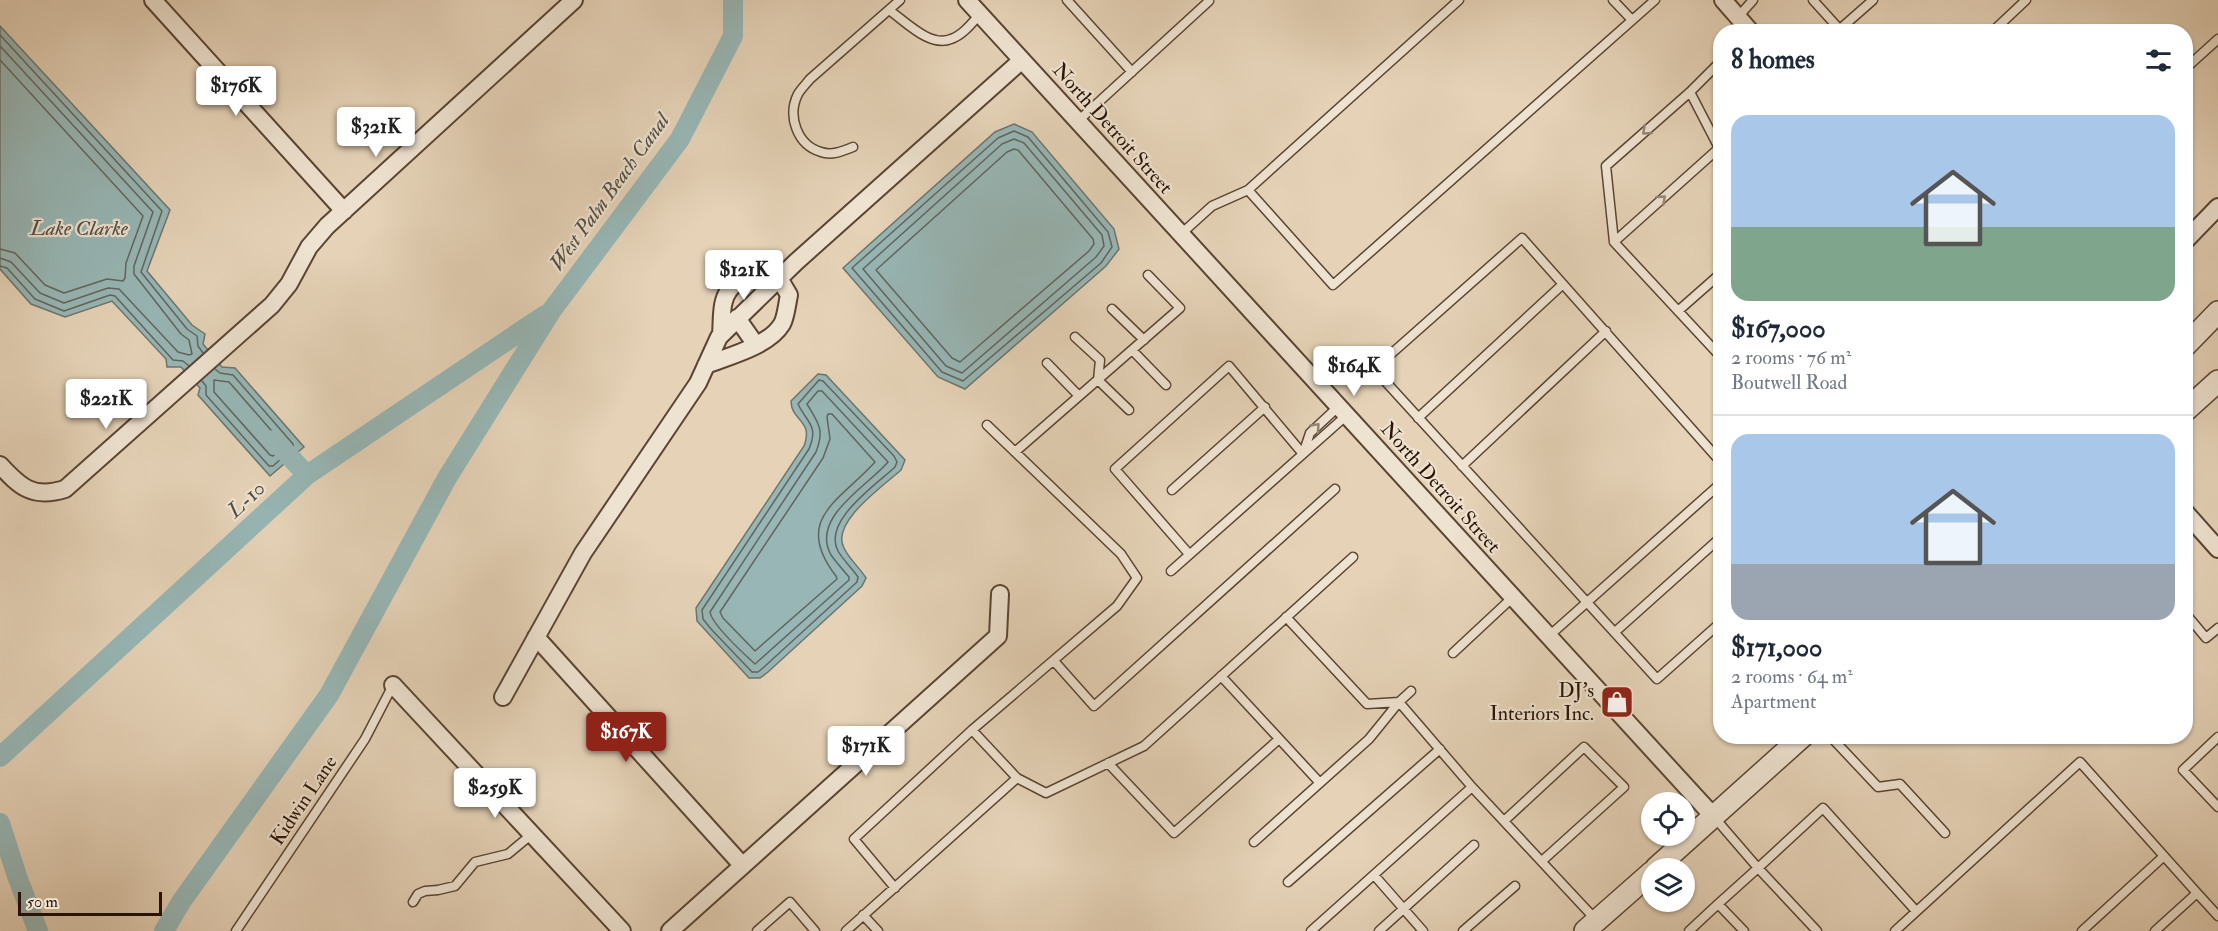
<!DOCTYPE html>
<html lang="en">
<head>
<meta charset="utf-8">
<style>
  body { margin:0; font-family:"IM FELL Double Pica",serif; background:#f6f6f7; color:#1f2937; height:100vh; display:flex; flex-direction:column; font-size:22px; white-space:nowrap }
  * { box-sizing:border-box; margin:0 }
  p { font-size:20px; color:#747a83 }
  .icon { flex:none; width:33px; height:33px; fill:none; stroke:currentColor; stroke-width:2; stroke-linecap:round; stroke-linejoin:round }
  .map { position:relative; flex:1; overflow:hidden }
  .side { position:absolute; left:1713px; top:24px; width:480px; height:720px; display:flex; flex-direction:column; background:#fff; border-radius:24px; box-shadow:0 2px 4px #0004 }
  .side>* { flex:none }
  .tools { position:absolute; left:1641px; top:792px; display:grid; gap:12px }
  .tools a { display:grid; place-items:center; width:54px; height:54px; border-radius:50%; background:#fff; box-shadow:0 2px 4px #0004; font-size:30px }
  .scale { position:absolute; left:18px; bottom:15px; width:144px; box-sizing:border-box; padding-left:6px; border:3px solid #2b1407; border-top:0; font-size:16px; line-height:21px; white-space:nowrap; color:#2b1407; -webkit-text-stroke:4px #eee2d0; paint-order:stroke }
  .price { position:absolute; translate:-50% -51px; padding:0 14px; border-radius:6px; background:#fff; color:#222; font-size:20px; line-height:39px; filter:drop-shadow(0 2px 3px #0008) }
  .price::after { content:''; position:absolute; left:50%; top:36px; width:18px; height:14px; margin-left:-9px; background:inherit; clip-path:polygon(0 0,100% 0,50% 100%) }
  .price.active { background:#8f2418; color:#fff }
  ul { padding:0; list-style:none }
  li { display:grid; align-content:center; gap:12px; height:318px; padding:0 18px }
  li+li { border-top:2px solid #e0e1e3 }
  li span { display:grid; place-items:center; height:186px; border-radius:18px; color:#555 }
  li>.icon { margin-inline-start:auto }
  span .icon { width:108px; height:108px; fill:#fffc; stroke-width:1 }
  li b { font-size:26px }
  h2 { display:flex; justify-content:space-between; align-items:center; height:72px; padding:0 18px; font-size:26px }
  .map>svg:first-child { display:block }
  .water { fill:#97b6b5; stroke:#6c756f; stroke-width:1.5 }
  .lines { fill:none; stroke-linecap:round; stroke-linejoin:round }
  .shore { stroke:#61655e; stroke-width:1.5 }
  .canal { stroke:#97b6b5; stroke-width:20 }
  .service-casing { stroke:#5a4433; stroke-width:11 }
  .minor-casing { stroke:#5a4433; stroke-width:20 }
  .tertiary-casing { stroke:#5a4433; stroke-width:24 }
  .service { stroke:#eee2d0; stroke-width:8 }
  .minor { stroke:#eee2d0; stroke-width:16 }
  .tertiary { stroke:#eee2d0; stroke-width:21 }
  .oneway { stroke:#968576 }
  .labels { text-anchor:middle; stroke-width:4.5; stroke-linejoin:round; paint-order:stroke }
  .street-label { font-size:20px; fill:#2b1407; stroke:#eee2d0 }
  .poi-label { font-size:20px; fill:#2b1407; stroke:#eee2d0; text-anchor:end }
  .water-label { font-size:21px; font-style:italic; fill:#514d44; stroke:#eee2d0 }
</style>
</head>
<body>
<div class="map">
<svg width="2218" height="931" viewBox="0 0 2218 931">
  <rect width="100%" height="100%" fill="#e5d2b7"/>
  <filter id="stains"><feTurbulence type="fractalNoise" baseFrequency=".00333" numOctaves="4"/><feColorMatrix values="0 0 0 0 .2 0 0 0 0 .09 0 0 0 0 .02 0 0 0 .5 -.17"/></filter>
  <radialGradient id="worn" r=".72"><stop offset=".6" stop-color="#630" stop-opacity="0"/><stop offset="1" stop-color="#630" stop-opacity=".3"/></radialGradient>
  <path class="water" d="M 0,26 L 170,210 L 147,271 L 192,325 L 205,334 L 203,344 L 222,367 L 235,368 L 304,447 L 270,476 L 198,395 L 200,388 L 181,367 L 167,367 L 166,359 L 112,301 L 65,317 L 31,304 L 0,269 Z
    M 1014,124 L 1032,132 L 1114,229 L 1119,249 L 1106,266 L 965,389 L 938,377 L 843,268 L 995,132 Z
    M 818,374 L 826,375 L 905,460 L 901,470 C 883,486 830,523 844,548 C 849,559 860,568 866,578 L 862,586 L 768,672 L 760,678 L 749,678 L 697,621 L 696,608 L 804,446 C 814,420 791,421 791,401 Z"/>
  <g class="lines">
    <path class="shore" d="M 0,35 L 162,211 L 141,272 L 187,329 L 197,336 L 198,346 L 203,353
      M 0,46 L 153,212 L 134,266 L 134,274 L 181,334 L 189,340 L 192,354 L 189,355 L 178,352 L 119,289 L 108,288 L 64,303 L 40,293 L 11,262 L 0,258
      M 0,60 L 143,216 L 126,263 L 125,278 L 123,281 L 107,279 L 64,293 L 45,285 L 15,253 L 0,249
      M 1014,131 L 1028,137 L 1108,232 L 1112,247 L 1101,263 L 963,381 L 942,372 L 852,268 L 998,138 Z
      M 1014,139 L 1024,143 L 1102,235 L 1104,246 L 1096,257 L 962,373 L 946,366 L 863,269 L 1002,144 Z
      M 1014,149 L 1018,150 L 1093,239 L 1094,244 L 1089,251 L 960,362 L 952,358 L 876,270 L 1007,152 Z
      M 0,266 L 7,268 L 35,299 L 64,311 L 110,295 L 115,296 L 173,360 L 183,361 L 189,366
      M 214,380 L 229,382 L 283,444 L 283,448 L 273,456 L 270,455 L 214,392 Z
      M 819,380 L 823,381 L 894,456 L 897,462 L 895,467 C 876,485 822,521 838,551 C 843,560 852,568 858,577 L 857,582 L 764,667 L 758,672 L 752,672 L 711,629 L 703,619 L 702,610 L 809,449 C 819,425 807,423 798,404 Z
      M 202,381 L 206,386 L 206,395 L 269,466 L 273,466 L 293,448 L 293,444 L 233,375 L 220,373 L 215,369
      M 818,391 L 822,391 L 888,462 C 868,486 810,517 831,555 C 836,562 843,570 849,577 L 849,580 L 755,664 C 744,654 712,625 710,612 L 816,452 C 825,429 818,423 807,404 Z
      M 828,414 L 832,414 L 875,462 C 840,501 792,519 836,576 L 837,579 L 755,651 L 723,618 L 720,612 L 823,458 L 830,439 L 827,417 Z"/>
    <path class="canal" d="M 274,440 L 307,475
      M 0,757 L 307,475 L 545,315
      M 0,823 L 17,876 L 38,931
      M 164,931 L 181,902 L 329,695 L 447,478 L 552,310 L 680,139 L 733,36 L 733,0"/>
    <g class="service-casing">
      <path id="service" d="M 1067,0 L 1132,72
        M 1459,0 L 1248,190 L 1333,285 L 1655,0
        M 1613,0 L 1632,20
        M 1813,0 L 1842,32
        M 889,10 C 905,21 930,48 951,39 C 963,35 972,23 980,14
        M 1738,17 L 1753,0
        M 1840,29 L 1873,0
        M 1992,32 L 2026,0
        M 2186,68 L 2218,39
        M 1690,92 L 1719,148 L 1614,242 L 1606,166 L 1690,92 L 1720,62
        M 1078,121 L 1209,1 L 1208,0
        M 853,147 C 843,151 832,156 821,152 C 797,145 787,116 798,94 C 801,89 806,84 810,79 L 900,0
        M 1181,234 L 1212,206 L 1248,190
        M 1614,242 L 1720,356
        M 1112,309 L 1144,340
        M 1678,311 L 1720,274
        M 1075,337 L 1100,360 L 1098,380 L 1129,410
        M 1132,350 L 1166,385
        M 1047,363 L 1079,396
        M 1418,418 L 1563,284
        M 1015,452 L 1180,308 L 1148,275
        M 1303,454 L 1310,433 L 1339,406
        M 1720,461 L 1522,238 L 1374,369 L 1657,679 L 1720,623
        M 1462,466 L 1606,331
        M 1172,490 L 1265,407
        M 1189,554 L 1115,469 L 1229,366 L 1303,454
        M 1171,571 L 1347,415
        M 2186,614 L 2206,638 L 2218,628
        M 1286,617 L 1367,704 L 1399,702 L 1472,787
        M 1615,632 L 1720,538
        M 1549,636 L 1720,484
        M 1453,653 L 1513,597
        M 1054,661 L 1094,706 L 1335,489
        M 1221,676 L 1320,783
        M 972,730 L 1117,606 L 1137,578 L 1121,554 L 987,425
        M 1830,736 L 1878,787 L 1900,784 L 1945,833
        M 2218,737 L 2183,770 L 2218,807
        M 1108,763 L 1174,833 L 1279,739
        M 1017,778 L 1046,793 L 1144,746 L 1353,557
        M 1714,817 L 1758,868 L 1718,904 L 1744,931
        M 1504,821 L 1584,747 L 1624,787 L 1542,861
        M 1254,842 L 1369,739 L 1399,702 L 1411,691
        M 1374,875 L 1423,931
        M 1288,882 L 1440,749
        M 2197,893 L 2218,916
        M 413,902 L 418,894 L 425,891 L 438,890 L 455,886 L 475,862 L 508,854 L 532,834
        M 863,915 L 878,931
        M 236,931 L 365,739 L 393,685
        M 757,931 L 790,902 L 815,931
        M 846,931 L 1017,778 L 972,730 L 854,839 L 895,888
        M 1311,931 L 1472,787 L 1597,921
        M 1379,931 L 1474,845
        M 1463,931 L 1515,886
        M 1689,931 L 1718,904
        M 1817,931 L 1758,868 L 1823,808 L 1916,911
        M 1895,931 L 2080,762 L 2197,893 L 2155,931
        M 2082,931 L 2164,856"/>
    </g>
    <g class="minor-casing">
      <path id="minor" d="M 153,0 L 344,211
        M 967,0 L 1714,817
        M 1723,0 L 1751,32
        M 2186,240 L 2218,207
        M 737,318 L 756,345
        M 706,365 C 729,356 769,346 782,324 C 786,317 787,304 789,295 L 779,278 C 757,274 731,276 724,301 C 721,311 722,324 721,334
        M 0,465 C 20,487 33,499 65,489 L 272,305 L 289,284 L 309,247 L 327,226 L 574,0
        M 2186,513 L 2218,549
        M 536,637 L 742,865
        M 393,685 L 622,931
        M 503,697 L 583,553 L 698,383 L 719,337 L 796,262 L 1022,60
        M 670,931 L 998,636 L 1000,594"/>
    </g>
    <g class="tertiary-casing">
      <path id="tertiary" d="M 2186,345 L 2218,312
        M 2186,410 L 2218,381
        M 1656,868 L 1803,736
        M 1585,931 L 1652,872"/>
    </g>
    <use href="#service" class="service"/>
    <use href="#minor" class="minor"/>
    <use href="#tertiary" class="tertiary"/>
  </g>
  <defs><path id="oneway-chevron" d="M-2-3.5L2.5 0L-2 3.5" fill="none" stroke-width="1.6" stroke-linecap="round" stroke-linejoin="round" transform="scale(1.5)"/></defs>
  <g class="oneway">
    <use href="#oneway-chevron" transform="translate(1646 131) rotate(139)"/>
    <use href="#oneway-chevron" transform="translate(1662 199) rotate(-42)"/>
    <use href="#oneway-chevron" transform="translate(1316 427) rotate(-47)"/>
  </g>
  <defs>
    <g id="shop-square" transform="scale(1.725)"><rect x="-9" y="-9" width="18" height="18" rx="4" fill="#8f2418" stroke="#eee2d0"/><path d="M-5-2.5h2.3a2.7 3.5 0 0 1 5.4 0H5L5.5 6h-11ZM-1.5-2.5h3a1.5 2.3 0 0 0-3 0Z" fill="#fff"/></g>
  </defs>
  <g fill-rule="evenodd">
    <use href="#shop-square" x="1617" y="702"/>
  </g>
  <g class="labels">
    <g class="street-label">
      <text transform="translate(1113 128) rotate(48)" y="7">North Detroit Street</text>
      <text transform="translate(1441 487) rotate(48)" y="7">North Detroit Street</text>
      <text transform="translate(303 800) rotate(-56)" y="7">Kidwin Lane</text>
    </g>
    <g class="poi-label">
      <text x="1594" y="697">DJ's<tspan x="1594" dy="23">Interiors Inc.</tspan></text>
    </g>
    <g class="water-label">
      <text transform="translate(609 192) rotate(-54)" y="7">West Palm Beach Canal</text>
      <text x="79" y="235">Lake Clarke</text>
      <text transform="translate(246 499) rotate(-43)" y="7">L-10</text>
    </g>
  </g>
  <rect width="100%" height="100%" filter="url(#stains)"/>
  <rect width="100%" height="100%" fill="url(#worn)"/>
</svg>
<div class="tools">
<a><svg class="icon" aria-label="locate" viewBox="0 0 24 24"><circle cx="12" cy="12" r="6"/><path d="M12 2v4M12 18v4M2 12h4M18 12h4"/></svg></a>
<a><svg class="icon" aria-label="layers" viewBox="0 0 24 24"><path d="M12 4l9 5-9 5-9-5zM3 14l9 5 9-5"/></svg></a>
</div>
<div class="scale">50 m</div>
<b class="price" style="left:236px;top:117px">$176K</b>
<b class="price" style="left:376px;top:158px">$321K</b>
<b class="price" style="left:744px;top:301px">$121K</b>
<b class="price" style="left:1354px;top:397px">$164K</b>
<b class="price" style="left:106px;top:430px">$221K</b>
<b class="price active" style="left:626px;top:763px">$167K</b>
<b class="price" style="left:866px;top:777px">$171K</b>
<b class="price" style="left:495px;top:819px">$259K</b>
<section class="side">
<h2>8 homes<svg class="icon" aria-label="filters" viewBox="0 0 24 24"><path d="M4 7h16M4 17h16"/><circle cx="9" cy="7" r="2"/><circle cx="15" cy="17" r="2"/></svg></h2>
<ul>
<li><span style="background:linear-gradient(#a9c7e8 60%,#7fa58c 0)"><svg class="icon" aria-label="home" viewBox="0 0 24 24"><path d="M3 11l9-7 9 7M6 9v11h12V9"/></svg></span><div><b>$167,000</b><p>2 rooms · 76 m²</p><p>Boutwell Road</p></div></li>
<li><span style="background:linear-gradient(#a9c7e8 70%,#9aa5b1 0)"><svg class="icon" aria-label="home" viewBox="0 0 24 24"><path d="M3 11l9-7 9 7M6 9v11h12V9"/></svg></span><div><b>$171,000</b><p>2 rooms · 64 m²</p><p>Apartment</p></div></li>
</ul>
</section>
</div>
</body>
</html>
